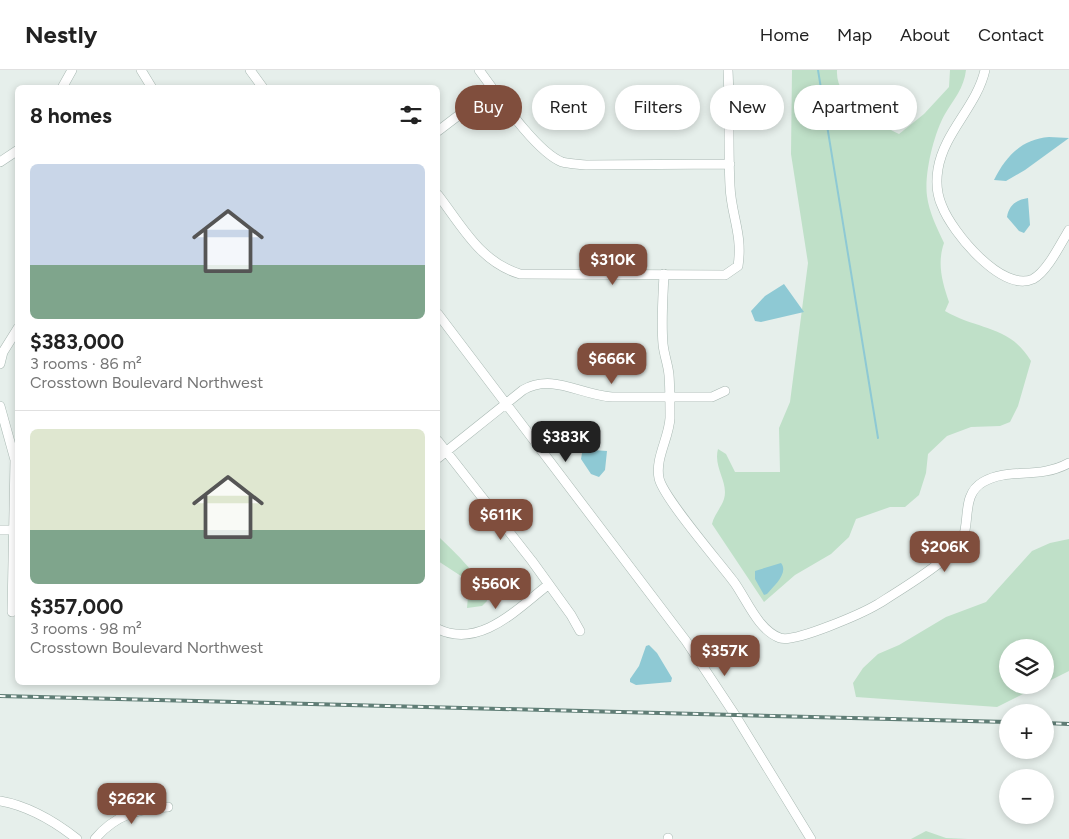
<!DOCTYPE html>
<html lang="en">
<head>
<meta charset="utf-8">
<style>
  body { margin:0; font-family:Figtree,sans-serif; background:#f2f2f2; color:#222; height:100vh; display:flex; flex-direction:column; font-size:19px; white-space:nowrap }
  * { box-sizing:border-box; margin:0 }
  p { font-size:16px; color:#767676 }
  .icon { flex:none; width:28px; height:28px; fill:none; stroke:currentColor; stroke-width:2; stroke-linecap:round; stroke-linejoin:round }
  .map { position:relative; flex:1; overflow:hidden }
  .details { position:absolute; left:15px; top:15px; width:425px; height:600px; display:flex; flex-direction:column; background:#fff; border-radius:8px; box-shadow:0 2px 8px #0003 }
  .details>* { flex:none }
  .banner { position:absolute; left:455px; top:15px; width:475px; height:45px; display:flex; gap:10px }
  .buttons { position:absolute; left:999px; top:569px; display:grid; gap:10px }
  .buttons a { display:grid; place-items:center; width:55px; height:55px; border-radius:50%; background:#fff; box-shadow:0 2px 8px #0003; font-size:25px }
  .price { position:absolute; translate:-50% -42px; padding:0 11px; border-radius:10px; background:#804e3d; color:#fff; font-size:16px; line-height:32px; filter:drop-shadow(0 1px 2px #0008) }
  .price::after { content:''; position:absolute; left:50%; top:30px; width:15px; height:11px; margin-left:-8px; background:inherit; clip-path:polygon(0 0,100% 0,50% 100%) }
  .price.on { background:#222; color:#fff }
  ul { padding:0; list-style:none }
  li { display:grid; align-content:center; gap:10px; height:265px; padding:0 15px }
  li+li { border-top:1px solid #e0e0e0 }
  li span { display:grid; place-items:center; height:155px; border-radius:8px; color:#555 }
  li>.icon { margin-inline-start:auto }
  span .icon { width:90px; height:90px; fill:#fffc; stroke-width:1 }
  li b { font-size:21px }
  h2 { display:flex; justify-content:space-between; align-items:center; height:60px; padding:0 15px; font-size:21px }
  .tag { padding:0 18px; border-radius:22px; background:#fff; box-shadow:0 2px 8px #0003; font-size:18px; line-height:45px }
  .tag.on { background:#804e3d; color:#fff }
  header { display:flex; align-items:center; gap:30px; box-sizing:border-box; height:70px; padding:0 25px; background:#fff; border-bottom:1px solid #e0e0e0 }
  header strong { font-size:24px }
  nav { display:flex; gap:28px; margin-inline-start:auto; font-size:18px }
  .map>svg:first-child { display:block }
  .green { fill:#bfe0c8 }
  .water { fill:#8ec9d4 }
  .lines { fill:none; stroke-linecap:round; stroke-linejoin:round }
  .stream { stroke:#8ec9d4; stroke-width:2 }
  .minor-casing { stroke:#a8b8b2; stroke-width:10 }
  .minor { stroke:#fff; stroke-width:9 }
  .rail-casing { stroke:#5f7d75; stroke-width:4 }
  .rail { stroke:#f7fbf9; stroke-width:2; stroke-dasharray:5.5; stroke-linecap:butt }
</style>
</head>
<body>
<header>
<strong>Nestly</strong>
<nav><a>Home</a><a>Map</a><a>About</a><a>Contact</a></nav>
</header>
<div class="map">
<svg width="1069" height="769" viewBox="0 0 1069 769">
  <rect width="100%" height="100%" fill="#e6efeb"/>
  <path class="green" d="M 792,0 L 837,0 C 835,31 875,52 899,64 L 924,44 L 949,17 L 950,0 L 966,0 C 964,18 954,29 945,44 C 934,63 924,104 927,126 C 929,142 937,158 944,173 C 937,193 942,212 949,232 L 945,241 C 977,260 1010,255 1031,291 L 1018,336 L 1010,352 L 1000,356 L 971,357 L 947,366 L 928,384 L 926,403 L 919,425 L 905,437 L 890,437 L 856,449 L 849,467 L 831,484 L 795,505 L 764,532 L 712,454 C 714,445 721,438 724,429 C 729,412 713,398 718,379 L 726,384 L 735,402 L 780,402 L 779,358 L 790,332 L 808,193 L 791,84 Z
    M 438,466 C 453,481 486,510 487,531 L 482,536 L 467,538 L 469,515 L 464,508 L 438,491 Z
    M 1069,469 L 1069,601 L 1045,613 L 1045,578 L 1008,578 L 1008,615 L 1041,615 L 997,637 L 856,627 L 853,613 L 863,598 L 878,584 L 899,575 L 946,547 L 986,532 L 1032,481 L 1050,473 Z
    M 926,761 L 946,768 L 968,769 L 911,769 Z"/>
  <path class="water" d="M 1049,67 L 1069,68 L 1025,100 L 1006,111 L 994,110 C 1006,86 1022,69 1049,67 Z
    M 1028,128 L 1030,155 L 1024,163 L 1019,161 L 1007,147 C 1009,135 1016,130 1028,128 Z
    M 784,214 L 804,242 L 761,252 L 755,251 L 751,241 L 765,226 Z
    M 593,380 L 607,381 L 605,400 L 599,407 L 591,404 L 581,389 L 582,383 Z
    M 781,493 C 789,503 774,516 767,524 L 764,525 L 755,509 L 755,501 Z
    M 649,575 L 657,583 L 672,608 L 671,612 L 636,615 L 630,612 L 630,609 L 639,596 L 646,576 Z"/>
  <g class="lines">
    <path class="stream" d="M 818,0 L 878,368"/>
    <g class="minor-casing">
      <path id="minor" d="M 141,0 L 152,18
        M 250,0 L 263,18
        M 479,0 C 497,24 536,82 562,92 C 569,94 578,94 586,95 L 730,94
        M 985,0 C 977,36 944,62 938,99 C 936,111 937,125 942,136 C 952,162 1002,223 1033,209 C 1047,202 1061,173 1069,160
        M 62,18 L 72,0
        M 438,61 L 493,19
        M 0,92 L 18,80
        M 438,125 C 462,156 480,192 520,204 L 725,205 L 738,196 C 743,164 731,145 730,116 C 728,77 730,39 728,0
        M 664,204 C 663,227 661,251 663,274 C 664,285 668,294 669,305 C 670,318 670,334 670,348 C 669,368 655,388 659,408 C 662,426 719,492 734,512 C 747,530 758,560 780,568 C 795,573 863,543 878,534 C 897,522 956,487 963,468 C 970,449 962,424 983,412 C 1009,397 1038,410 1069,393
        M 438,244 L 686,571 L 735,645 L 811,769
        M 0,294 L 3,282 L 18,258
        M 0,336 L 15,390 L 12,542
        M 438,371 L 532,491 L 571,545 L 580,561
        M 438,388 L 523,320 C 553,303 580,325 612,327 L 712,327 L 725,321
        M 0,460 L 18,460
        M 438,559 C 480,579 517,539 548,515
        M 0,731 C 29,736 54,751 77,769
        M 668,768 L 668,769
        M 95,769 C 114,746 138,738 168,737"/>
    </g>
    <use href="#minor" class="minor"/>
    <g class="rail-casing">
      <path id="rail" d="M 0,626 L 1008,652
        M 1045,653 L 1069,654"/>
    </g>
    <use href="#rail" class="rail"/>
  </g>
</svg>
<div class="buttons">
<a><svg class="icon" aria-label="layers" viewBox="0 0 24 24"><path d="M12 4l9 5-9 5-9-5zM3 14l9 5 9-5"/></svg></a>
<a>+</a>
<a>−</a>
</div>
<b class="price" style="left:613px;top:216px">$310K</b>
<b class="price" style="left:612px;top:315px">$666K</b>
<b class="price on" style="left:566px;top:393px">$383K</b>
<b class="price" style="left:501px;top:471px">$611K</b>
<b class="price" style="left:945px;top:503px">$206K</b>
<b class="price" style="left:496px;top:540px">$560K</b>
<b class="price" style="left:725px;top:607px">$357K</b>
<b class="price" style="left:132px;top:755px">$262K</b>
<div class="banner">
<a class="tag on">Buy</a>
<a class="tag">Rent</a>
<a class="tag">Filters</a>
<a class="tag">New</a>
<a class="tag">Apartment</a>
</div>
<section class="details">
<h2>8 homes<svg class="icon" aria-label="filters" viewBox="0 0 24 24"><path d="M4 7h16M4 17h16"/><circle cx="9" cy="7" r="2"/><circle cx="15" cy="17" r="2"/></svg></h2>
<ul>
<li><span style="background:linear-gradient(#c9d6e8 65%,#7fa58c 0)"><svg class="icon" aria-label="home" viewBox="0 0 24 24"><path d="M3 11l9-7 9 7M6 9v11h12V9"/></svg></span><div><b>$383,000</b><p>3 rooms · 86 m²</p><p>Crosstown Boulevard Northwest</p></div></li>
<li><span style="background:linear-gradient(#dfe7d0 65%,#7fa58c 0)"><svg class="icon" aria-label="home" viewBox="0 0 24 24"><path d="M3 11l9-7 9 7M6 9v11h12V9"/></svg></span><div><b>$357,000</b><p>3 rooms · 98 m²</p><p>Crosstown Boulevard Northwest</p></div></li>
</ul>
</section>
</div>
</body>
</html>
